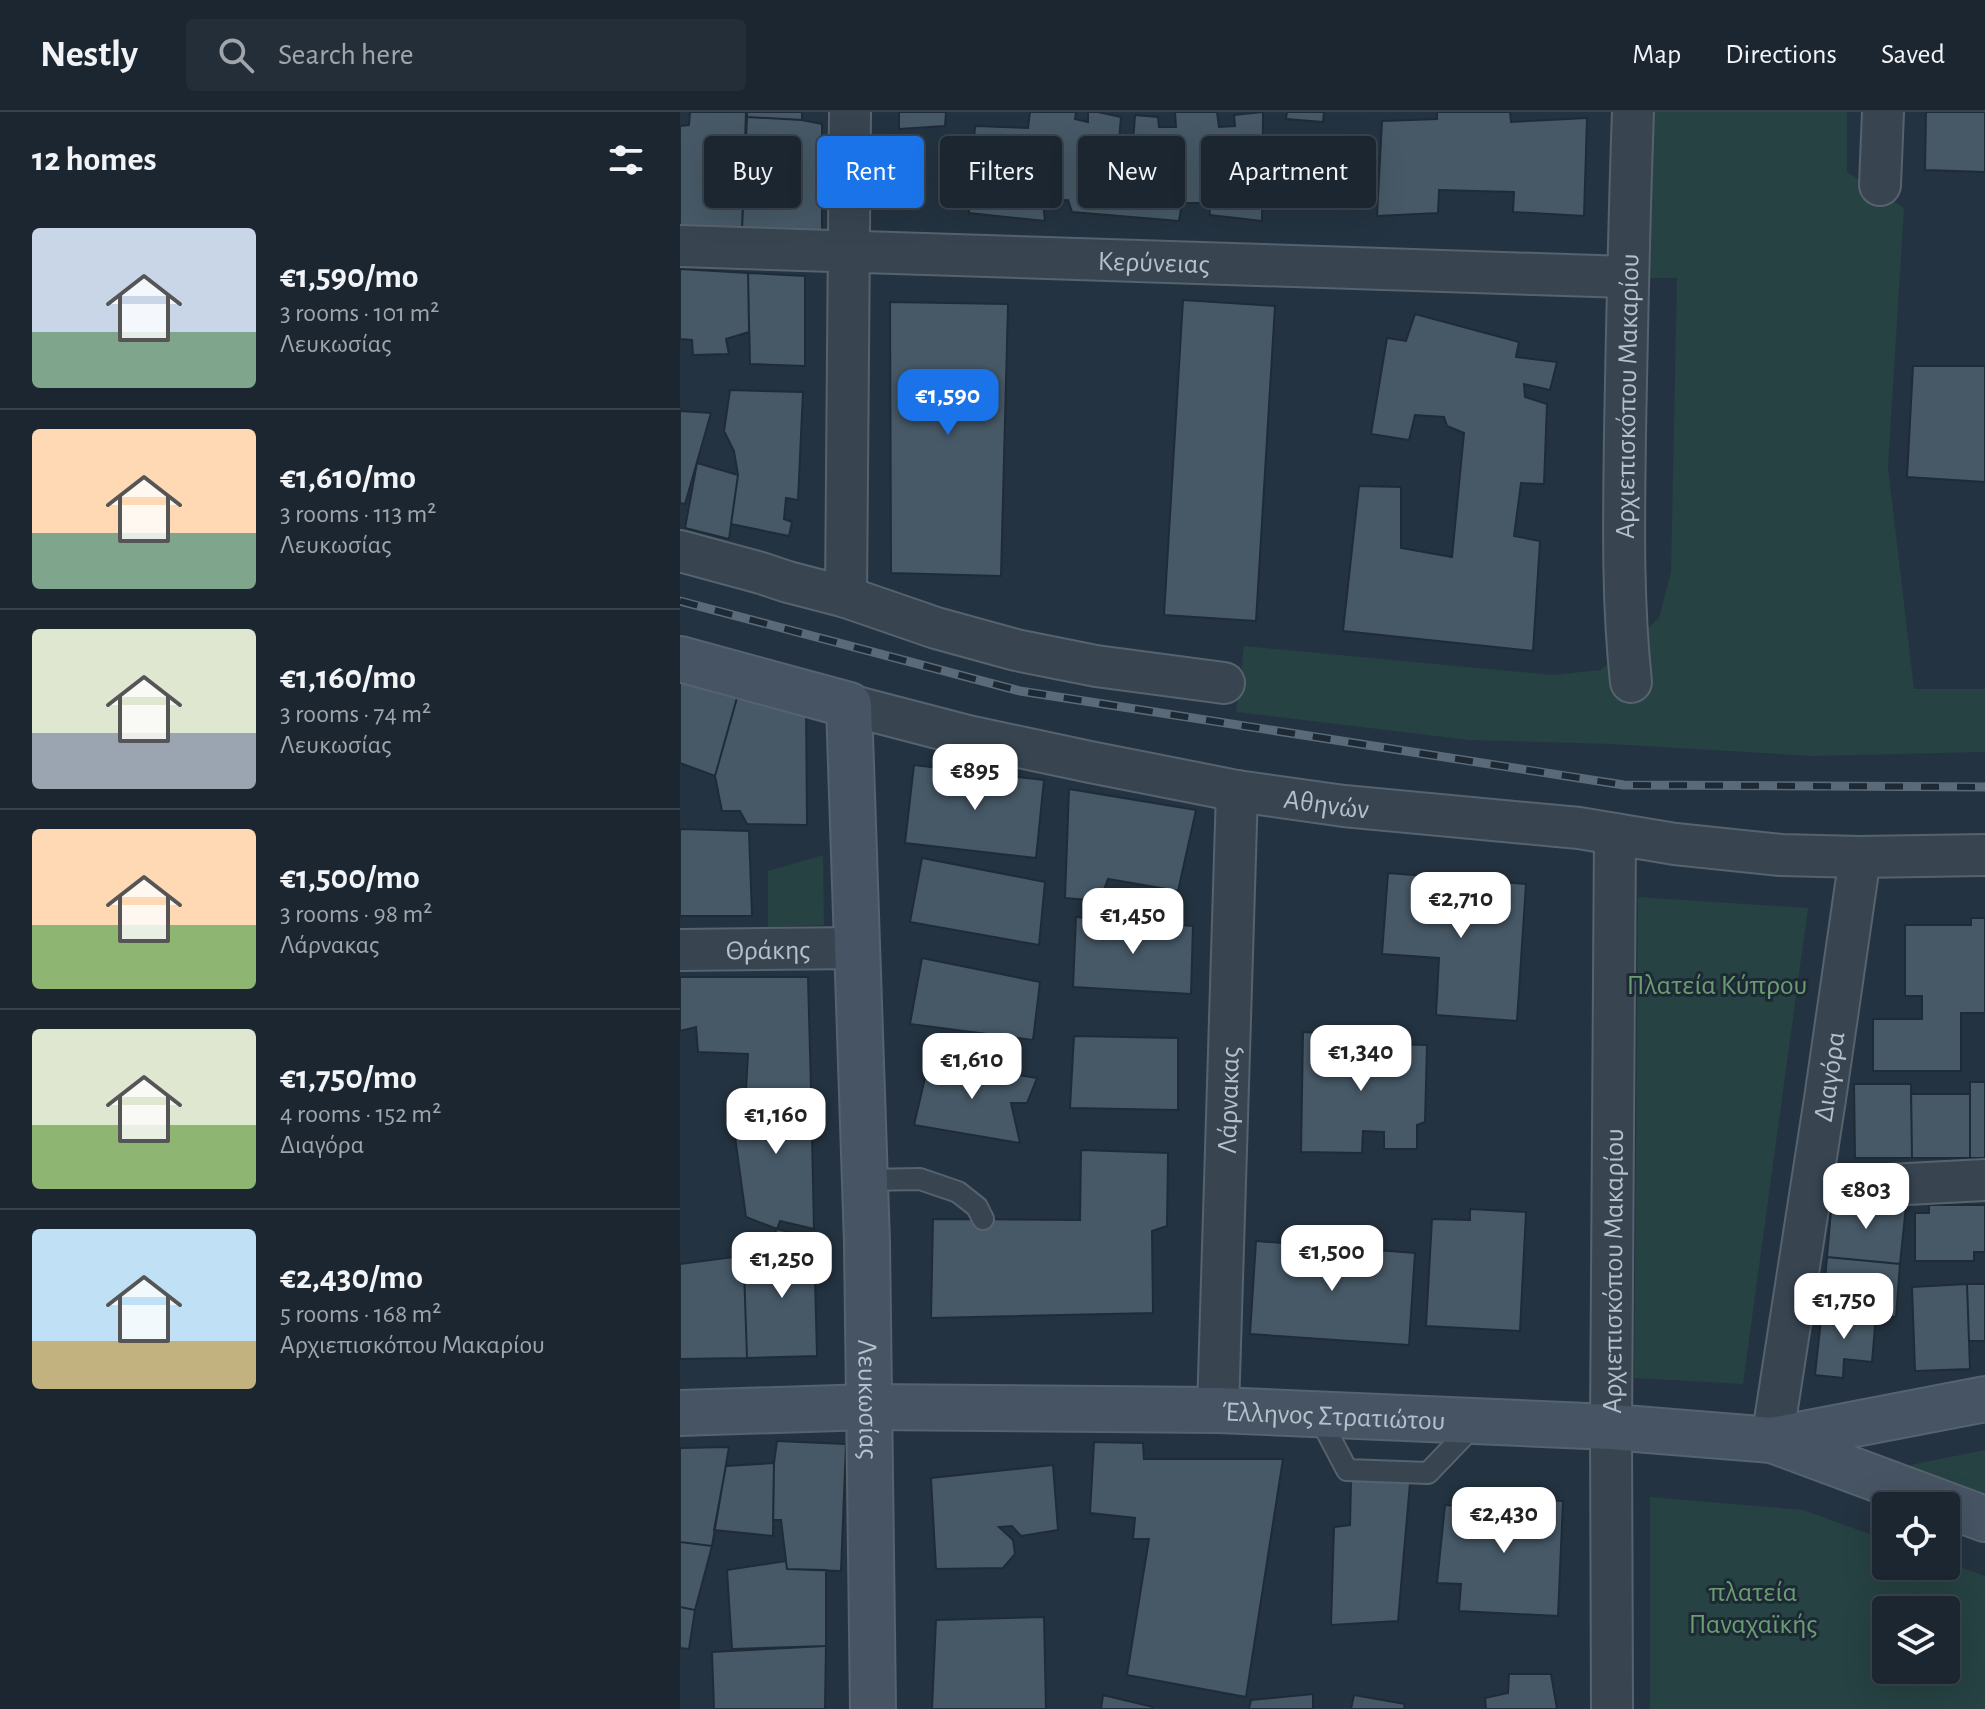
<!DOCTYPE html>
<html lang="en">
<head>
<meta charset="utf-8">
<style>
  body { margin:0; font-family:"Alegreya Sans",sans-serif; background:#242e39; color:#f1f3f6; height:100vh; display:flex; flex-direction:column; font-size:30px; white-space:nowrap }
  * { box-sizing:border-box; margin:0 }
  p { font-size:26px; color:#a0a5ab }
  .icon { flex:none; width:44px; height:44px; fill:none; stroke:currentColor; stroke-width:2; stroke-linecap:round; stroke-linejoin:round }
  .map { position:relative; flex:1; overflow:hidden }
  .details { display:flex; flex-direction:column; background:#1b2631; width:680px }
  .details>* { flex:none }
  .banner { position:absolute; left:24px; top:24px; width:760px; height:72px; display:flex; gap:16px }
  .tools { position:absolute; left:1192px; top:1380px; display:grid; gap:16px }
  .tools a { display:grid; place-items:center; width:88px; height:88px; border-radius:8px; background:#1b2631; box-shadow:0 8px 32px #0002,0 0 0 2px #39434d; font-size:40px }
  .price { position:absolute; translate:-50% -68px; padding:0 18px; border-radius:16px; background:#fff; color:#222; font-size:26px; line-height:52px; filter:drop-shadow(0 2px 4px #0008) }
  .price::after { content:''; position:absolute; left:50%; top:48px; width:24px; height:18px; margin-left:-12px; background:inherit; clip-path:polygon(0 0,100% 0,50% 100%) }
  .price.current { background:#1a73e8; color:#fff }
  ul { padding:0; list-style:none }
  li { display:flex; align-items:center; gap:24px; height:200px; padding:0 32px }
  li+li { border-top:2px solid #39434d }
  li span { display:grid; place-items:center; flex:none; width:224px; height:160px; border-radius:8px; color:#555 }
  li>.icon { margin-inline-start:auto }
  span .icon { width:96px; height:96px; fill:#fffc; stroke-width:1 }
  li b { font-size:34px }
  h2 { display:flex; justify-content:space-between; align-items:center; height:96px; padding:0 32px; font-size:34px }
  .chip { padding:0 28px; border-radius:8px; background:#1b2631; box-shadow:0 8px 32px #0002,0 0 0 2px #39434d; font-size:28px; line-height:72px }
  .chip.current { background:#1a73e8; color:#fff }
  header { display:flex; align-items:center; gap:48px; box-sizing:border-box; height:112px; padding:0 40px; background:#1b2631; border-bottom:2px solid #39434d }
  header strong { font-size:38px }
  nav { display:flex; gap:44px; margin-inline-start:auto; font-size:28px }
  .search { width:560px; height:72px; background:#242e39; display:flex; align-items:center; gap:20px; box-sizing:border-box; padding:0 28px; border-radius:8px; color:#a0a5ab; font-size:30px }
  main { display:flex; flex:1; min-height:0 }
  .map>svg:first-child { display:block }
  .green { fill:#264242; fill-rule:evenodd }
  .building { fill:#475967; stroke:#1f2c38; stroke-width:2 }
  .lines { fill:none; stroke-linecap:round; stroke-linejoin:round }
  .lane-casing { stroke:#56636e; stroke-width:24 }
  .street-casing { stroke:#56636e; stroke-width:44 }
  .secondary-casing { stroke:#56636e; stroke-width:48 }
  .lane { stroke:#384551; stroke-width:20 }
  .street { stroke:#384551; stroke-width:40 }
  .secondary { stroke:#465464; stroke-width:44 }
  .rail-casing { stroke:#5a6a78; stroke-width:9 }
  .rail { stroke:#1d2a36; stroke-width:6; stroke-dasharray:18; stroke-linecap:butt }
  .labels { text-anchor:middle; stroke-width:6; stroke-linejoin:round; paint-order:stroke }
  .street-label { font-size:28px; fill:#b4c0cb; stroke:#1d2a36 }
  .park-label { font-size:28px; fill:#6a9e70; stroke:#1d2a36 }
</style>
</head>
<body>
<header>
<strong>Nestly</strong>
<div class="search"><svg class="icon" aria-label="search" viewBox="0 0 24 24"><circle cx="10" cy="10" r="6"/><path d="M15 15l6 6"/></svg>Search here</div>
<nav><a>Map</a><a>Directions</a><a>Saved</a></nav>
</header>
<main>
<section class="details">
<h2>12 homes<svg class="icon" aria-label="filters" viewBox="0 0 24 24"><path d="M4 7h16M4 17h16"/><circle cx="9" cy="7" r="2"/><circle cx="15" cy="17" r="2"/></svg></h2>
<ul>
<li><span style="background:linear-gradient(#c9d6e8 65%,#7fa58c 0)"><svg class="icon" aria-label="home" viewBox="0 0 24 24"><path d="M3 11l9-7 9 7M6 9v11h12V9"/></svg></span><div><b>€1,590/mo</b><p>3 rooms · 101 m²</p><p>Λευκωσίας</p></div></li>
<li><span style="background:linear-gradient(#ffd9b3 65%,#7fa58c 0)"><svg class="icon" aria-label="home" viewBox="0 0 24 24"><path d="M3 11l9-7 9 7M6 9v11h12V9"/></svg></span><div><b>€1,610/mo</b><p>3 rooms · 113 m²</p><p>Λευκωσίας</p></div></li>
<li><span style="background:linear-gradient(#dfe7d0 65%,#9aa5b1 0)"><svg class="icon" aria-label="home" viewBox="0 0 24 24"><path d="M3 11l9-7 9 7M6 9v11h12V9"/></svg></span><div><b>€1,160/mo</b><p>3 rooms · 74 m²</p><p>Λευκωσίας</p></div></li>
<li><span style="background:linear-gradient(#ffd9b3 60%,#8fb573 0)"><svg class="icon" aria-label="home" viewBox="0 0 24 24"><path d="M3 11l9-7 9 7M6 9v11h12V9"/></svg></span><div><b>€1,500/mo</b><p>3 rooms · 98 m²</p><p>Λάρνακας</p></div></li>
<li><span style="background:linear-gradient(#dfe7d0 60%,#8fb573 0)"><svg class="icon" aria-label="home" viewBox="0 0 24 24"><path d="M3 11l9-7 9 7M6 9v11h12V9"/></svg></span><div><b>€1,750/mo</b><p>4 rooms · 152 m²</p><p>Διαγόρα</p></div></li>
<li><span style="background:linear-gradient(#bfe0f5 70%,#c2b280 0)"><svg class="icon" aria-label="home" viewBox="0 0 24 24"><path d="M3 11l9-7 9 7M6 9v11h12V9"/></svg></span><div><b>€2,430/mo</b><p>5 rooms · 168 m²</p><p>Αρχιεπισκόπου Μακαρίου</p></div></li>
</ul>
</section>
<div class="map">
<svg width="1305" height="1597" viewBox="0 0 1305 1597">
  <rect width="100%" height="100%" fill="#243341"/>
  <path class="green" d="M 959,0 L 1167,0 L 1167,60 L 1224,96 L 1208,355 L 1234,577 L 1305,577 L 1305,640 L 1133,644 L 930,632 L 789,628 L 556,600 L 564,534 L 873,563 L 921,558 L 979,506 L 991,460 L 997,166 L 955,166 Z
    M 143,743 L 144,813 L 88,815 L 88,759 Z
    M 958,785 L 1128,796 L 1063,1272 L 954,1266 Z
    M 1305,1338 L 1305,1385 L 1225,1354 Z
    M 970,1385 L 1123,1398 L 1206,1428 L 1206,1454 L 1266,1454 L 1266,1450 L 1305,1464 L 1305,1597 L 970,1597 ZM 1206,1498 L 1266,1498 L 1266,1558 L 1206,1558 Z"/>
  <path class="building" d="M 10,0 L 66,0 L 62,117 L 0,116 L 0,14 L 9,13 Z
    M 67,0 L 122,0 L 122,8 L 67,5 Z
    M 219,0 L 266,0 L 265,14 L 219,17 Z
    M 350,0 L 396,0 L 395,7 L 408,10 L 408,0 L 418,0 L 441,5 L 439,29 L 453,31 L 455,3 L 478,5 L 479,15 L 496,15 L 495,0 L 537,0 L 539,15 L 555,14 L 554,3 L 583,0 L 582,109 L 530,103 L 529,91 L 502,91 L 499,109 L 392,100 L 388,88 L 363,90 L 365,109 L 289,101 L 295,14 L 348,16 Z
    M 607,0 L 644,0 L 643,10 L 606,7 Z
    M 757,0 L 830,0 L 831,10 L 907,6 L 904,104 L 833,100 L 834,80 L 759,78 L 758,101 L 697,104 L 702,9 L 757,7 Z
    M 1246,0 L 1305,0 L 1305,60 L 1245,58 Z
    M 67,5 L 122,8 L 142,12 L 142,120 L 62,117 Z
    M 0,157 L 68,161 L 69,220 L 46,227 L 49,242 L 13,243 L 12,228 L 0,227 Z
    M 68,161 L 125,164 L 125,254 L 70,252 Z
    M 503,188 L 595,194 L 576,509 L 484,503 Z
    M 210,190 L 328,192 L 321,464 L 211,461 Z
    M 735,202 L 839,230 L 836,245 L 877,250 L 870,278 L 844,272 L 845,285 L 867,292 L 864,372 L 841,371 L 834,424 L 860,429 L 853,539 L 663,519 L 679,374 L 721,375 L 721,436 L 772,445 L 784,321 L 767,314 L 764,305 L 735,303 L 729,328 L 691,322 L 707,226 L 726,229 Z
    M 1233,254 L 1305,254 L 1305,370 L 1227,365 Z
    M 50,278 L 123,280 L 118,388 L 106,386 L 104,407 L 112,410 L 109,424 L 51,412 L 58,363 L 54,339 L 44,319 Z
    M 0,299 L 31,301 L 5,392 L 0,391 Z
    M 17,351 L 58,363 L 49,427 L 5,416 Z
    M 0,559 L 60,575 L 35,664 L 0,651 Z
    M 75,577 L 126,589 L 127,713 L 67,712 L 60,699 L 42,699 L 35,664 L 57,586 Z
    M 234,653 L 364,668 L 356,746 L 225,731 Z
    M 389,677 L 516,698 L 498,779 L 428,767 L 420,789 L 385,786 Z
    M 0,717 L 69,719 L 72,804 L 0,804 Z
    M 242,746 L 365,770 L 359,833 L 230,810 Z
    M 708,761 L 846,772 L 837,909 L 756,903 L 759,846 L 702,842 Z
    M 396,805 L 513,814 L 511,882 L 393,875 Z
    M 1291,806 L 1305,806 L 1305,901 L 1281,901 L 1281,959 L 1193,959 L 1193,907 L 1242,907 L 1242,884 L 1225,884 L 1225,813 L 1291,813 Z
    M 242,846 L 360,870 L 353,928 L 230,912 Z
    M 0,865 L 128,865 L 131,977 L 66,978 L 68,942 L 18,940 L 16,915 L 0,919 Z
    M 623,920 L 668,921 L 668,931 L 747,933 L 745,1010 L 737,1013 L 737,1037 L 704,1037 L 704,1020 L 683,1019 L 682,1041 L 621,1040 Z
    M 394,924 L 498,926 L 498,998 L 390,996 Z
    M 249,949 L 357,966 L 347,991 L 331,991 L 340,1031 L 234,1013 Z
    M 1290,970 L 1305,970 L 1305,1046 L 1290,1046 Z
    M 1174,972 L 1231,972 L 1232,1046 L 1175,1046 Z
    M 131,977 L 134,1117 L 100,1109 L 97,1117 L 66,1105 L 52,1003 L 66,978 Z
    M 1231,982 L 1290,982 L 1290,1046 L 1232,1046 Z
    M 401,1038 L 488,1041 L 487,1114 L 472,1119 L 473,1201 L 251,1206 L 253,1107 L 400,1108 Z
    M 1152,1087 L 1226,1094 L 1220,1152 L 1147,1145 Z
    M 1249,1093 L 1305,1093 L 1305,1140 L 1294,1140 L 1294,1149 L 1235,1149 L 1235,1101 L 1249,1101 Z
    M 790,1097 L 846,1100 L 840,1219 L 746,1214 L 752,1107 L 790,1108 Z
    M 97,1117 L 134,1126 L 137,1244 L 67,1246 L 64,1157 L 88,1153 L 84,1125 L 91,1127 Z
    M 576,1129 L 735,1141 L 729,1233 L 570,1222 Z
    M 61,1144 L 64,1157 L 67,1246 L 0,1247 L 0,1152 Z
    M 1147,1145 L 1220,1152 L 1216,1205 L 1142,1198 Z
    M 1287,1172 L 1305,1172 L 1305,1229 L 1289,1229 Z
    M 1287,1172 L 1290,1257 L 1235,1259 L 1232,1175 Z
    M 1142,1198 L 1196,1203 L 1192,1250 L 1164,1247 L 1163,1266 L 1135,1263 Z
    M 97,1329 L 166,1332 L 161,1459 L 107,1457 L 101,1408 L 93,1408 L 94,1351 Z
    M 414,1330 L 463,1331 L 464,1347 L 603,1347 L 566,1585 L 447,1563 L 469,1427 L 453,1427 L 455,1406 L 410,1401 Z
    M 49,1335 L 32,1434 L 0,1430 L 0,1336 Z
    M 94,1351 L 93,1424 L 34,1418 L 46,1354 Z
    M 373,1353 L 378,1418 L 341,1424 L 332,1414 L 319,1415 L 333,1428 L 335,1442 L 323,1456 L 256,1457 L 251,1366 Z
    M 671,1368 L 730,1371 L 718,1509 L 651,1513 L 654,1415 L 670,1413 Z
    M 805,1384 L 883,1389 L 878,1504 L 779,1499 L 781,1472 L 757,1471 L 765,1393 L 804,1396 Z
    M 0,1430 L 32,1434 L 15,1498 L 0,1495 Z
    M 106,1449 L 107,1457 L 146,1458 L 146,1534 L 52,1537 L 47,1458 Z
    M 0,1495 L 15,1498 L 9,1537 L 0,1536 Z
    M 364,1505 L 366,1597 L 252,1597 L 256,1508 Z
    M 146,1534 L 145,1597 L 34,1597 L 32,1540 Z
    M 829,1562 L 871,1562 L 877,1597 L 806,1597 L 805,1586 L 828,1581 Z
    M 633,1582 L 633,1597 L 569,1597 L 571,1588 Z
    M 423,1583 L 473,1595 L 473,1597 L 421,1597 Z
    M 674,1583 L 725,1592 L 724,1597 L 671,1597 Z"/>
  <g class="lines">
    <g class="lane-casing">
      <path id="lane" d="M 185,1068 L 240,1067 L 278,1080 L 297,1095 L 303,1107
        M 638,1303 L 667,1358 L 748,1361 L 796,1311"/>
    </g>
    <g class="street-casing">
      <g id="street">
        <path d="M 1200,73 L 1203,0"/>
        <path id="s1" d="M 0,134 L 947,165"/>
        <path d="M 0,439 L 81,461 L 108,470 L 166,485 L 256,516 L 336,538 L 416,554 L 544,571"/>
        <path d="M 166,485 L 170,0"/>
        <path id="s2" d="M 951,570 C 942,487 944,404 945,321 C 947,214 949,107 953,0"/>
        <path id="s3" d="M 169,593 L 288,624 L 410,650 L 557,679 L 664,694 L 899,716 L 995,732 L 1101,743 L 1180,745 L 1305,743"/>
        <path id="s4" d="M 0,838 L 178,836"/>
        <path d="M 1132,1077 L 1305,1068"/>
        <path id="s5" d="M 538,1298 L 557,679"/>
        <path id="s6" d="M 1092,1328 L 1145,987 L 1180,745"/>
        <path id="s7" d="M 932,1597 L 931,1315 L 935,722"/>
      </g>
    </g>
    <g class="secondary-casing">
      <g id="secondary">
        <path id="s8" d="M 0,547 L 169,593 L 187,1131 L 193,1597"/>
        <path id="s9" d="M 0,1301 L 189,1295 L 538,1298 L 931,1315 L 1092,1328 L 1305,1287"/>
        <path d="M 1092,1328 L 1305,1407"/>
      </g>
    </g>
    <use href="#lane" class="lane"/>
    <use href="#street" class="street"/>
    <use href="#secondary" class="secondary"/>
    <g class="rail-casing">
      <path id="rail" d="M 0,489 L 340,579 L 944,673 L 1305,675"/>
    </g>
    <use href="#rail" class="rail"/>
  </g>
  <g class="labels">
    <g class="street-label">
      <text dy="10" stroke="none"><textPath href="#s1" startOffset="474">Κερύνειας</textPath></text>
      <text dy="10" stroke="none"><textPath href="#s2" startOffset="286">Αρχιεπισκόπου Μακαρίου</textPath></text>
      <text dy="10" stroke="none"><textPath href="#s3" startOffset="488">Αθηνών</textPath></text>
      <text dy="10" stroke="none"><textPath href="#s4" startOffset="88">Θράκης</textPath></text>
      <text dy="10" stroke="none"><textPath href="#s6" startOffset="368">Διαγόρα</textPath></text>
      <text dy="10" stroke="none"><textPath href="#s5" startOffset="310">Λάρνακας</textPath></text>
      <text dy="10" stroke="none"><textPath href="#s7" startOffset="438">Αρχιεπισκόπου Μακαρίου</textPath></text>
      <text dy="10" stroke="none"><textPath href="#s8" startOffset="870">Λευκωσίας</textPath></text>
      <text dy="10" stroke="none"><textPath href="#s9" startOffset="654">Έλληνος Στρατιώτου</textPath></text>
    </g>
    <g class="park-label">
      <text x="1037" y="882">Πλατεία Κύπρου</text>
      <text x="1073" y="1489">πλατεία<tspan x="1073" dy="32">Παναχαϊκής</tspan></text>
    </g>
  </g>
</svg>
<div class="tools">
<a><svg class="icon" aria-label="locate" viewBox="0 0 24 24"><circle cx="12" cy="12" r="6"/><path d="M12 2v4M12 18v4M2 12h4M18 12h4"/></svg></a>
<a><svg class="icon" aria-label="layers" viewBox="0 0 24 24"><path d="M12 4l9 5-9 5-9-5zM3 14l9 5 9-5"/></svg></a>
</div>
<b class="price current" style="left:268px;top:325px">€1,590</b>
<b class="price" style="left:295px;top:700px">€895</b>
<b class="price" style="left:781px;top:828px">€2,710</b>
<b class="price" style="left:453px;top:844px">€1,450</b>
<b class="price" style="left:681px;top:981px">€1,340</b>
<b class="price" style="left:292px;top:989px">€1,610</b>
<b class="price" style="left:96px;top:1044px">€1,160</b>
<b class="price" style="left:1186px;top:1119px">€803</b>
<b class="price" style="left:652px;top:1181px">€1,500</b>
<b class="price" style="left:102px;top:1188px">€1,250</b>
<b class="price" style="left:1164px;top:1229px">€1,750</b>
<b class="price" style="left:824px;top:1443px">€2,430</b>
<div class="banner">
<a class="chip">Buy</a>
<a class="chip current">Rent</a>
<a class="chip">Filters</a>
<a class="chip">New</a>
<a class="chip">Apartment</a>
</div>
</div>
</main>
</body>
</html>
